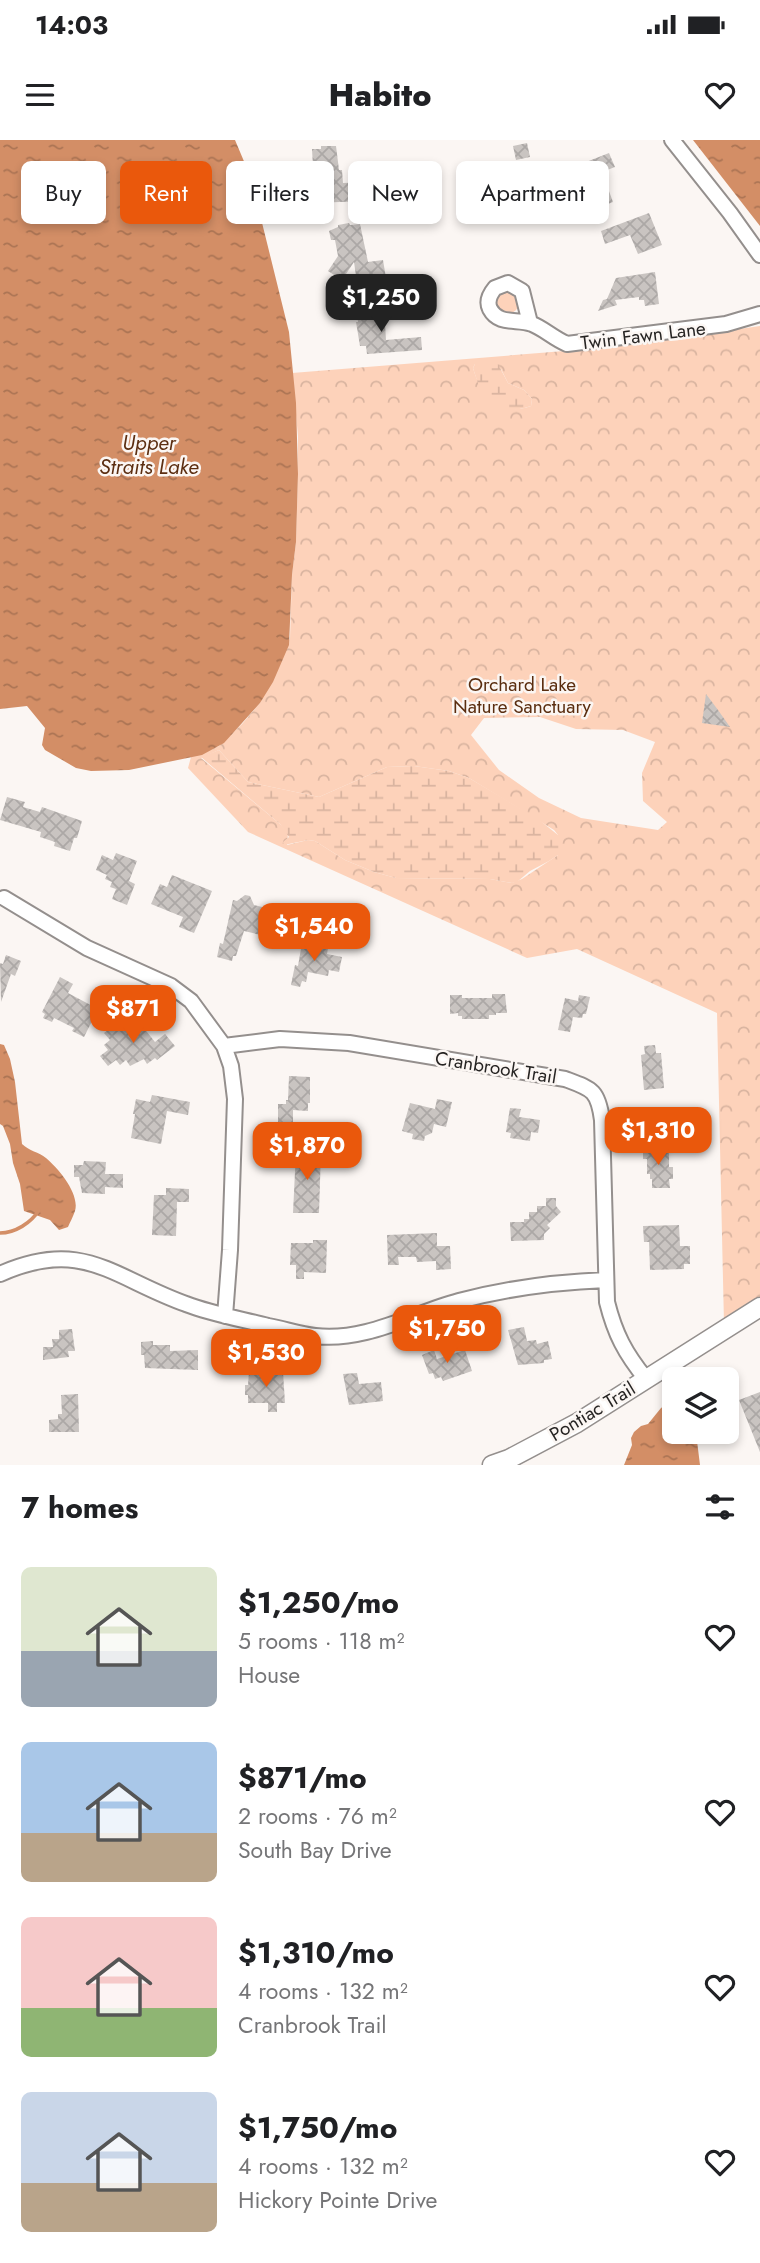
<!DOCTYPE html>
<html lang="en">
<head>
<meta charset="utf-8">
<style>
  body { margin:0; font-family:Jost,sans-serif; background:#f2f2f2; color:#202124; height:100vh; display:flex; flex-direction:column; font-size:26px; white-space:nowrap }
  * { box-sizing:border-box; margin:0 }
  p { font-size:23px; color:#757577 }
  .icon { flex:none; width:38px; height:38px; fill:none; stroke:currentColor; stroke-width:2; stroke-linecap:round; stroke-linejoin:round }
  .map { position:relative; height:1325px; overflow:hidden }
  .sheet { display:flex; flex-direction:column; background:#fff; flex:1 }
  .sheet>* { flex:none }
  .hud { position:absolute; left:21px; top:21px; width:719px; height:63px; display:flex; gap:14px }
  .fabs { position:absolute; left:662px; top:1227px; display:grid; gap:14px }
  .fabs a { display:grid; place-items:center; width:77px; height:77px; border-radius:10px; background:#fff; box-shadow:0 4px 10px #0003; font-size:35px }
  .price { position:absolute; translate:-50% -60px; padding:0 16px; border-radius:14px; background:#ea580c; color:#fff; font-size:23px; line-height:46px; filter:drop-shadow(0 2px 4px #0008) }
  .price::after { content:''; position:absolute; left:50%; top:42px; width:21px; height:16px; margin-left:-10px; background:inherit; clip-path:polygon(0 0,100% 0,50% 100%) }
  .price.active { background:#222; color:#fff }
  ul { padding:0; list-style:none }
  li { display:flex; align-items:center; gap:21px; height:175px; padding:0 21px }
  li span { display:grid; place-items:center; flex:none; width:196px; height:140px; border-radius:10px; color:#555 }
  li>.icon { margin-inline-start:auto }
  span .icon { width:84px; height:84px; fill:#fffc; stroke-width:1 }
  li b { font-size:30px }
  h2 { display:flex; justify-content:space-between; align-items:center; height:84px; padding:0 21px; font-size:30px }
  .tag { padding:0 24px; border-radius:10px; background:#fff; box-shadow:0 4px 10px #0003; font-size:24px; line-height:63px }
  .tag.active { background:#ea580c; color:#fff }
  .status { display:flex; justify-content:space-between; align-items:center; height:49px; padding:0 35px; background:#fff; direction:ltr }
  .status svg { height:19px; fill:currentColor }
  header { display:flex; justify-content:space-between; align-items:center; height:91px; padding:0 21px; background:#fff; font-size:32px; font-weight:800 }
  .map>svg:first-child { display:block }
  .grass { fill:url(#grass-tufts) }
  .forest { fill:url(#forest-crowns); fill-rule:evenodd }
  .wetland { fill:url(#wetland-marsh) }
  .water { fill:url(#water-ripples) }
  .lines { fill:none; stroke-linecap:round; stroke-linejoin:round }
  .stream { stroke:#d38e66; stroke-width:3.5 }
  .building { fill:url(#building-cross-hatch) }
  .minor-casing { stroke:#948f8d; stroke-width:18 }
  .major-casing { stroke:#948f8d; stroke-width:21 }
  .minor { stroke:#fff; stroke-width:14 }
  .major { stroke:#fff; stroke-width:18 }
  .labels { text-anchor:middle; stroke-width:5; stroke-linejoin:round; paint-order:stroke }
  .street-label { font-size:19px; fill:#262423; stroke:#fbf6f3 }
  .park-label { font-size:19px; fill:#5a2d0f; stroke:#fbf6f3 }
  .water-label { font-size:21px; font-style:italic; fill:#5c2e11; stroke:#fbf6f3 }
</style>
</head>
<body>
<div class="status"><b>14:03</b><svg viewBox="0 0 49 12"><path d="M0 12V9h3v3zM5 12V6h3v6zM10 12V3h3v9zM15 12V0h3v12zM26 1h20v11H26zM47 4h2v5h-2z"/></svg></div>
<header><svg class="icon" aria-label="menu" viewBox="0 0 24 24"><path d="M4 6h16M4 12h16M4 18h16"/></svg>Habito<svg class="icon" aria-label="heart" viewBox="0 0 24 24"><path d="M12 20l-8-8c-3-5 5-10 8-4 3-6 11-1 8 4z"/></svg></header>
<div class="map">
<svg width="760" height="1325" viewBox="0 0 760 1325">
  <defs>
    <pattern id="grass-tufts" width="24" height="20" patternUnits="userSpaceOnUse" patternTransform="scale(1.75)"><rect width="24" height="20" fill="#fdd2ba"/><path d="M3 7l-1-3M5 7V3M7 7l1-3M15 17l-1-3M17 17v-4M19 17l1-3" fill="none" stroke="#d9b4a0"/></pattern>
    <pattern id="forest-crowns" width="20" height="18" patternUnits="userSpaceOnUse" patternTransform="scale(1.75)"><rect width="20" height="18" fill="#fdd2ba"/><path d="M2 6a3 3 0 1 1 6 0M12 15a3 3 0 1 1 6 0" fill="none" stroke="#d9b4a0"/></pattern>
    <pattern id="wetland-marsh" width="20" height="14" patternUnits="userSpaceOnUse" patternTransform="scale(1.75)"><rect width="20" height="14" fill="#fdd2ba"/><path d="M1 5h8M5 5V1M11 12h8M15 12V8" fill="none" stroke="#d9b4a0"/></pattern>
    <pattern id="water-ripples" width="26" height="14" patternUnits="userSpaceOnUse" patternTransform="scale(1.75)"><rect width="26" height="14" fill="#d38e66"/><path d="M2 4q2-2 4 0t4 0M15 11q2-2 4 0t4 0" fill="none" stroke="#ab7454"/></pattern>
    <pattern id="building-cross-hatch" width="8" height="8" patternUnits="userSpaceOnUse" patternTransform="scale(1.75)"><rect width="8" height="8" fill="#c9c4c1"/><path d="M0 0l8 8M0 8l8-8" fill="none" stroke="#aca8a6"/></pattern>
  </defs>
  <rect width="100%" height="100%" fill="#fbf6f3"/>
  <path class="grass" d="M495 162a12 12 0 1 1 24 0a12 12 0 1 1-24 0Z"/>
  <path class="forest" d="M 760,186 L 760,1161 L 724,1184 L 717,873 L 577,809 L 527,818 L 248,692 L 188,628 L 191,617 L 219,606 L 242,584 L 260,563 L 290,498 L 292,435 L 296,402 L 298,334 L 298,296 L 292,233 L 614,207 ZM 475,224 L 501,229 L 508,243 L 524,250 L 532,259 L 531,266 C 498,277 482,258 473,228 ZM 540,577 L 576,589 L 623,590 L 655,602 L 642,633 L 643,661 L 667,682 L 658,690 L 581,678 L 539,658 L 499,630 L 471,595 L 484,578 ZM 219,610 L 248,642 L 319,657 L 387,627 L 414,626 L 449,631 L 469,638 L 554,690 L 558,695 L 558,715 L 522,739 L 512,743 L 490,739 L 396,738 L 374,732 L 345,720 L 315,701 L 308,700 L 287,705 L 288,693 L 280,684 L 201,618 Z"/>
  <path class="wetland" d="M 487,223 L 498,224 L 508,243 L 524,250 L 532,259 L 531,266 C 491,279 484,263 473,228 L 475,224 Z
    M 219,610 L 248,642 L 319,657 L 387,627 L 414,626 L 449,631 L 469,638 L 538,679 L 558,695 L 563,707 L 558,715 L 549,721 L 530,731 L 517,742 L 512,743 L 490,739 L 396,738 L 374,732 L 345,720 L 315,701 L 308,700 L 284,705 L 283,702 L 289,697 L 280,684 L 201,617 Z"/>
  <path class="water" d="M 0,0 L 235,0 L 251,38 L 289,192 L 296,263 L 298,334 L 296,402 L 292,435 L 289,505 L 273,542 L 260,563 L 224,603 L 202,615 L 129,630 L 91,631 L 76,628 L 45,610 L 42,605 L 45,588 L 27,566 L 0,569 Z
    M 693,0 L 760,0 L 760,86 Z
    M 0,904 L 4,905 L 10,919 L 15,942 L 22,1004 C 29,1011 39,1012 46,1018 C 59,1029 80,1054 75,1071 C 73,1077 70,1082 68,1087 L 59,1090 L 50,1080 L 24,1071 L 20,1044 L 13,1023 L 10,1004 L 3,986 L 0,984 Z
    M 674,1259 L 674,1292 L 698,1292 L 697,1301 L 700,1325 L 624,1325 L 632,1305 L 631,1298 L 634,1292 L 641,1286 L 648,1284 L 661,1268 Z"/>
  <g class="lines">
    <path class="stream" d="M 0,1093 C 15,1093 31,1083 39,1070"/>
  </g>
  <path class="building" d="M 527,3 L 530,17 L 516,20 L 513,6 Z
    M 321,6 L 336,6 L 339,30 L 342,30 L 343,43 L 367,42 L 368,61 L 312,63 L 309,60 L 307,56 L 308,27 L 313,27 L 312,9 L 321,9 Z
    M 609,13 L 615,27 L 602,32 L 613,62 L 593,70 L 588,57 L 584,58 L 580,48 L 584,46 L 576,26 Z
    M 649,73 L 662,105 L 638,114 L 630,95 L 605,104 L 601,91 Z
    M 349,83 L 350,85 L 360,84 L 368,122 L 383,120 L 386,138 L 357,143 L 354,122 L 342,140 L 328,131 L 338,116 L 335,100 L 331,100 L 329,91 L 338,87 L 338,85 Z
    M 655,132 L 659,164 L 645,166 L 644,160 L 639,160 L 639,157 L 615,160 L 617,165 L 598,171 L 603,160 L 607,159 L 616,138 Z
    M 417,157 L 418,172 L 399,174 L 398,159 Z
    M 375,164 L 375,168 L 384,167 L 386,200 L 421,197 L 422,210 L 367,214 L 366,206 L 360,206 L 356,182 L 358,182 L 357,172 L 364,172 L 364,165 Z
    M 706,554 L 718,570 L 730,587 L 702,583 Z
    M 7,657 L 25,662 L 23,667 L 40,672 L 42,667 L 82,681 L 77,698 L 74,698 L 70,711 L 54,706 L 55,702 L 40,697 L 41,692 L 0,680 Z
    M 116,713 L 137,721 L 129,741 L 135,744 L 127,765 L 112,759 L 116,749 L 110,747 L 112,742 L 105,739 L 107,735 L 96,730 L 102,715 L 113,720 Z
    M 172,735 L 212,751 L 194,793 L 179,787 L 183,777 L 151,764 L 160,744 L 167,747 Z
    M 245,755 L 250,756 L 254,765 L 282,772 L 276,795 L 266,793 L 265,796 L 244,791 L 236,816 L 233,816 L 232,821 L 217,817 L 220,803 L 223,804 L 233,760 L 237,761 Z
    M 302,803 L 328,808 L 327,814 L 342,817 L 339,832 L 329,830 L 328,836 L 308,832 L 306,842 L 302,841 L 300,847 L 291,845 L 295,825 L 298,826 Z
    M 6,815 L 21,821 L 15,836 L 11,834 L 1,862 L 0,823 L 3,824 Z
    M 60,837 L 73,844 L 68,853 L 98,869 L 84,897 L 72,891 L 74,888 L 54,878 L 52,882 L 43,878 L 45,874 L 42,872 Z
    M 492,854 L 505,854 L 507,873 L 496,873 L 496,875 L 489,875 L 489,879 L 462,879 L 462,876 L 458,876 L 458,873 L 450,874 L 450,855 L 462,855 L 462,858 L 492,858 Z
    M 579,855 L 590,857 L 586,874 L 583,874 L 582,878 L 573,877 L 570,892 L 558,890 L 565,858 L 578,861 Z
    M 125,877 L 137,892 L 143,887 L 155,902 L 165,894 L 175,906 L 157,920 L 155,918 L 147,924 L 144,919 L 130,926 L 126,920 L 120,925 L 116,920 L 108,926 L 100,916 L 108,910 L 104,905 L 110,900 L 104,893 Z
    M 655,905 L 656,913 L 661,913 L 664,948 L 644,950 L 641,915 L 645,914 L 644,906 Z
    M 289,936 L 310,937 L 310,963 L 308,963 L 308,971 L 293,970 L 293,983 L 278,982 L 278,964 L 286,964 L 286,960 L 288,960 Z
    M 152,955 L 190,962 L 188,975 L 167,971 L 161,1004 L 131,998 L 135,974 L 133,974 L 136,959 L 150,962 Z
    M 437,959 L 452,962 L 446,987 L 434,984 L 432,993 L 425,996 L 424,1001 L 412,999 L 413,994 L 402,991 L 410,963 L 435,969 Z
    M 510,968 L 521,969 L 519,977 L 540,980 L 538,993 L 531,992 L 530,1001 L 510,998 L 511,993 L 506,992 Z
    M 643,1007 L 662,1007 L 662,1012 L 669,1012 L 669,1027 L 673,1027 L 673,1039 L 669,1039 L 670,1048 L 652,1048 L 652,1039 L 650,1039 L 650,1034 L 647,1034 L 647,1019 L 643,1019 Z
    M 296,1011 L 321,1011 L 319,1073 L 293,1073 Z
    M 84,1021 L 106,1022 L 105,1034 L 123,1034 L 123,1048 L 105,1047 L 105,1054 L 82,1053 L 79,1037 L 74,1037 L 74,1025 L 83,1025 Z
    M 166,1048 L 189,1049 L 189,1062 L 177,1062 L 176,1096 L 152,1095 L 154,1055 L 166,1055 Z
    M 546,1058 L 556,1058 L 556,1066 L 561,1072 L 547,1085 L 550,1088 L 544,1094 L 544,1100 L 511,1101 L 510,1082 L 524,1082 L 524,1079 L 529,1079 L 529,1072 L 537,1072 L 537,1066 L 546,1066 Z
    M 679,1085 L 680,1106 L 690,1106 L 690,1124 L 684,1124 L 684,1129 L 650,1130 L 649,1102 L 644,1102 L 643,1086 Z
    M 437,1093 L 437,1106 L 450,1106 L 451,1129 L 436,1130 L 436,1121 L 417,1122 L 416,1117 L 398,1117 L 399,1125 L 388,1125 L 387,1095 Z
    M 313,1100 L 327,1100 L 326,1133 L 304,1132 L 304,1139 L 296,1139 L 296,1125 L 290,1125 L 291,1103 L 313,1103 Z
    M 524,1187 L 527,1201 L 536,1200 L 537,1204 L 548,1201 L 552,1219 L 544,1220 L 544,1223 L 518,1225 L 508,1190 Z
    M 72,1189 L 75,1211 L 68,1211 L 69,1217 L 43,1220 L 43,1207 L 53,1207 L 52,1199 L 59,1199 L 59,1190 Z
    M 153,1201 L 153,1205 L 170,1205 L 170,1211 L 198,1210 L 198,1230 L 145,1228 L 144,1215 L 141,1215 L 141,1202 Z
    M 434,1210 L 437,1219 L 465,1210 L 472,1231 L 443,1241 L 441,1237 L 435,1239 L 433,1233 L 429,1234 L 422,1215 Z
    M 249,1232 L 283,1232 L 285,1263 L 277,1263 L 277,1272 L 268,1272 L 268,1263 L 248,1263 L 248,1255 L 245,1255 L 245,1245 L 248,1245 Z
    M 357,1233 L 359,1244 L 381,1242 L 383,1261 L 349,1265 L 343,1234 Z
    M 760,1252 L 760,1312 L 739,1260 Z
    M 78,1254 L 79,1292 L 49,1292 L 49,1280 L 58,1279 L 58,1274 L 62,1274 L 61,1255 Z"/>
  <g class="lines">
    <g class="minor-casing">
      <path id="minor" d="M 672,0 L 730,73 L 760,115
        M 530,183 L 522,151 L 508,143 L 495,148 C 490,154 486,161 490,169 C 499,186 518,178 532,184 C 543,188 553,198 567,204 L 726,184 L 760,174
        M 4,758 L 87,808 L 171,846 L 191,861 L 224,906 L 231,926 L 235,959 L 230,1110 L 225,1176
        M 224,906 L 280,899 L 349,903 L 565,939 C 592,949 598,950 602,980 L 607,1162 C 615,1194 625,1213 646,1239
        M 0,1134 C 83,1097 113,1138 186,1164 C 212,1174 241,1179 268,1186 C 284,1189 300,1194 315,1196 C 366,1202 411,1174 459,1161 C 508,1148 556,1142 606,1140"/>
    </g>
    <g class="major-casing">
      <path id="major" d="M 492,1325 L 509,1319 L 577,1283 L 760,1167"/>
    </g>
    <use href="#minor" class="minor"/>
    <use href="#major" class="major"/>
  </g>
  <g class="labels">
    <g class="street-label">
      <text transform="translate(643 195) rotate(-7)" y="7">Twin Fawn Lane</text>
      <text transform="translate(496 927) rotate(9)" y="7">Cranbrook Trail</text>
      <text transform="translate(592 1271) rotate(-31)" y="7">Pontiac Trail</text>
    </g>
    <g class="park-label">
      <text x="522" y="551">Orchard Lake<tspan x="522" dy="22">Nature Sanctuary</tspan></text>
    </g>
    <g class="water-label">
      <text x="149" y="310">Upper<tspan x="149" dy="24">Straits Lake</tspan></text>
    </g>
  </g>
</svg>
<div class="fabs">
<a><svg class="icon" aria-label="layers" viewBox="0 0 24 24"><path d="M12 4l9 5-9 5-9-5zM3 14l9 5 9-5"/></svg></a>
</div>
<b class="price active" style="left:381px;top:194px">$1,250</b>
<b class="price" style="left:314px;top:823px">$1,540</b>
<b class="price" style="left:133px;top:905px">$871</b>
<b class="price" style="left:658px;top:1027px">$1,310</b>
<b class="price" style="left:307px;top:1042px">$1,870</b>
<b class="price" style="left:447px;top:1225px">$1,750</b>
<b class="price" style="left:266px;top:1249px">$1,530</b>
<div class="hud">
<a class="tag">Buy</a>
<a class="tag active">Rent</a>
<a class="tag">Filters</a>
<a class="tag">New</a>
<a class="tag">Apartment</a>
</div>
</div>
<section class="sheet">
<h2>7 homes<svg class="icon" aria-label="filters" viewBox="0 0 24 24"><path d="M4 7h16M4 17h16"/><circle cx="9" cy="7" r="2"/><circle cx="15" cy="17" r="2"/></svg></h2>
<ul>
<li><span style="background:linear-gradient(#dfe7d0 60%,#9aa5b1 0)"><svg class="icon" aria-label="home" viewBox="0 0 24 24"><path d="M3 11l9-7 9 7M6 9v11h12V9"/></svg></span><div><b>$1,250/mo</b><p>5 rooms · 118 m²</p><p>House</p></div><svg class="icon" aria-label="heart" viewBox="0 0 24 24"><path d="M12 20l-8-8c-3-5 5-10 8-4 3-6 11-1 8 4z"/></svg></li>
<li><span style="background:linear-gradient(#a9c7e8 65%,#b9a48a 0)"><svg class="icon" aria-label="home" viewBox="0 0 24 24"><path d="M3 11l9-7 9 7M6 9v11h12V9"/></svg></span><div><b>$871/mo</b><p>2 rooms · 76 m²</p><p>South Bay Drive</p></div><svg class="icon" aria-label="heart" viewBox="0 0 24 24"><path d="M12 20l-8-8c-3-5 5-10 8-4 3-6 11-1 8 4z"/></svg></li>
<li><span style="background:linear-gradient(#f6c9c9 65%,#8fb573 0)"><svg class="icon" aria-label="home" viewBox="0 0 24 24"><path d="M3 11l9-7 9 7M6 9v11h12V9"/></svg></span><div><b>$1,310/mo</b><p>4 rooms · 132 m²</p><p>Cranbrook Trail</p></div><svg class="icon" aria-label="heart" viewBox="0 0 24 24"><path d="M12 20l-8-8c-3-5 5-10 8-4 3-6 11-1 8 4z"/></svg></li>
<li><span style="background:linear-gradient(#c9d6e8 65%,#b9a48a 0)"><svg class="icon" aria-label="home" viewBox="0 0 24 24"><path d="M3 11l9-7 9 7M6 9v11h12V9"/></svg></span><div><b>$1,750/mo</b><p>4 rooms · 132 m²</p><p>Hickory Pointe Drive</p></div><svg class="icon" aria-label="heart" viewBox="0 0 24 24"><path d="M12 20l-8-8c-3-5 5-10 8-4 3-6 11-1 8 4z"/></svg></li>
</ul>
</section>
</body>
</html>
